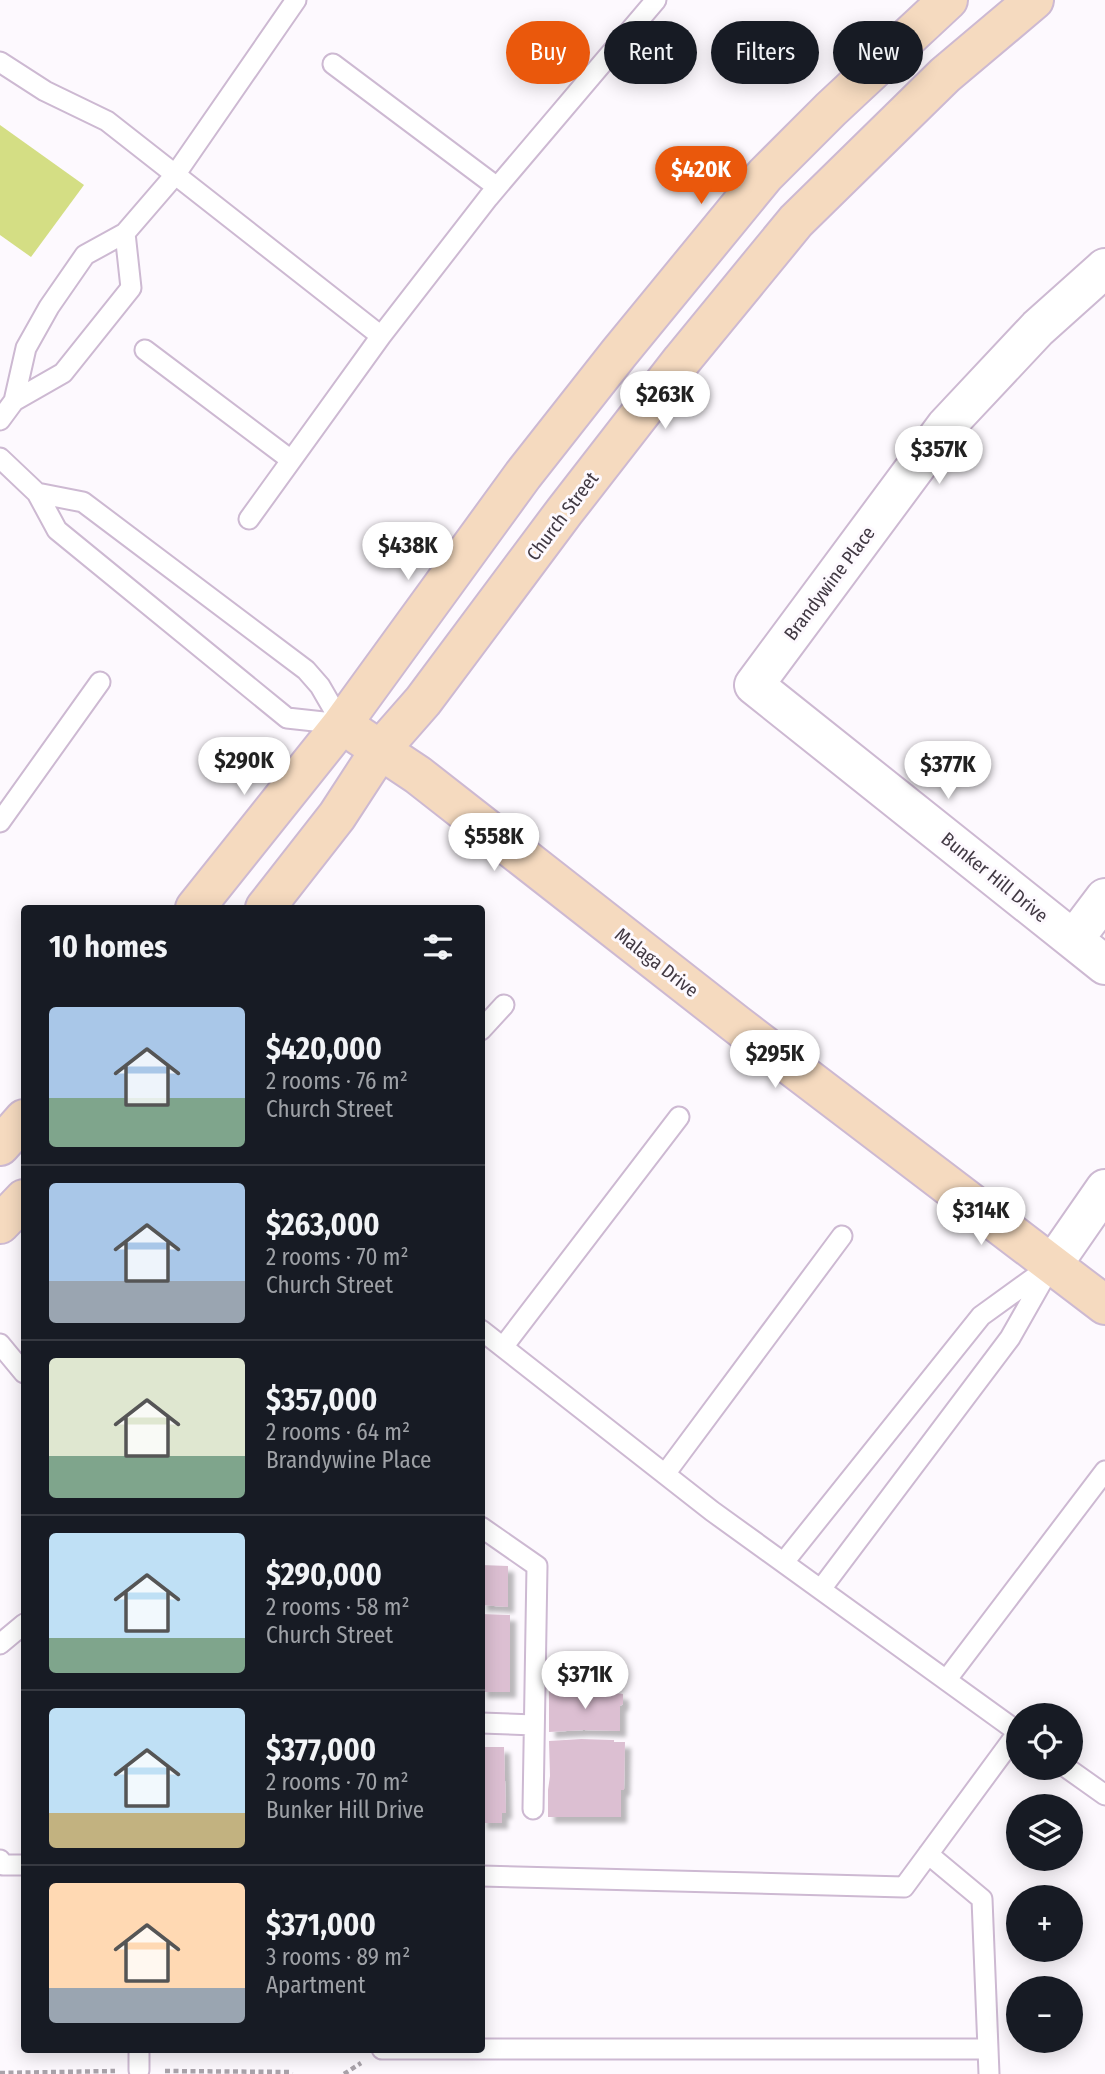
<!DOCTYPE html>
<html lang="en">
<head>
<meta charset="utf-8">
<style>
  body { margin:0; font-family:"Fira Sans Condensed",sans-serif; background:#20242c; color:#f1f3f6; height:100vh; display:flex; flex-direction:column; font-size:26px; white-space:nowrap }
  * { box-sizing:border-box; margin:0 }
  p { font-size:23px; color:#9ea1a6 }
  .icon { flex:none; width:38px; height:38px; fill:none; stroke:currentColor; stroke-width:2; stroke-linecap:round; stroke-linejoin:round }
  .map { position:relative; flex:1; overflow:hidden }
  .sheet { position:absolute; left:21px; top:905px; width:464px; height:1148px; display:flex; flex-direction:column; background:#171b24; border-radius:7px; box-shadow:0 4px 18px #0003 }
  .sheet>* { flex:none }
  .hud { position:absolute; left:506px; top:21px; width:494px; height:63px; display:flex; gap:14px }
  .fabs { position:absolute; left:1006px; top:1703px; display:grid; gap:14px }
  .fabs a { display:grid; place-items:center; width:77px; height:77px; border-radius:50%; background:#171b24; box-shadow:0 4px 18px #0003; font-size:35px }
  .price { position:absolute; translate:-50% -60px; padding:0 16px; border-radius:24px; background:#fff; color:#222; font-size:23px; line-height:46px; filter:drop-shadow(0 2px 4px #0008) }
  .price::after { content:''; position:absolute; left:50%; top:42px; width:21px; height:16px; margin-left:-10px; background:inherit; clip-path:polygon(0 0,100% 0,50% 100%) }
  .price.selected { background:#ea580c; color:#fff }
  ul { padding:0; list-style:none }
  li { display:flex; align-items:center; gap:21px; height:175px; padding:0 28px }
  li+li { border-top:2px solid #363941 }
  li span { display:grid; place-items:center; flex:none; width:196px; height:140px; border-radius:7px; color:#555 }
  li>.icon { margin-inline-start:auto }
  span .icon { width:84px; height:84px; fill:#fffc; stroke-width:1 }
  li b { font-size:30px }
  h2 { display:flex; justify-content:space-between; align-items:center; height:84px; padding:0 28px; font-size:30px }
  .pill { padding:0 24px; border-radius:32px; background:#171b24; box-shadow:0 4px 18px #0003; font-size:24px; line-height:63px }
  .pill.selected { background:#ea580c; color:#fff }
  .map>svg:first-child { display:block }
  .green { fill:#d4de84 }
  .building { fill:#dcbfd2; filter:url(#shadow) }
  .lines { fill:none; stroke-linecap:round; stroke-linejoin:round }
  .lane-casing { stroke:#cdb9d2; stroke-width:23 }
  .street-casing { stroke:#cdb9d2; stroke-width:42 }
  .secondary-casing { stroke:#cdb9d2; stroke-width:42 }
  .path { stroke:#a9a3aa; stroke-width:4.5; stroke-dasharray:5 3.5; stroke-linecap:butt }
  .lane { stroke:#fff; stroke-width:19 }
  .street { stroke:#fff; stroke-width:38 }
  .secondary { stroke:#f5dabf; stroke-width:38 }
  .labels { text-anchor:middle; stroke-width:6; stroke-linejoin:round; paint-order:stroke }
  .street-label { font-size:19px; fill:#413943; stroke:#fdf9fe }
</style>
</head>
<body>
<div class="map">
<svg width="1105" height="2074" viewBox="0 0 1105 2074">
  <defs>
    <filter id="shadow"><feDropShadow dx="6" dy="6" stdDeviation="2" flood-color="#0004"/></filter>
  </defs>
  <rect width="100%" height="100%" fill="#fdf9fe"/>
  <path class="green" d="M 0,125 L 84,185 L 31,257 L 0,235 Z"/>
  <path class="building" d="M 481,1565 L 508,1566 L 508,1607 L 481,1605 Z
    M 481,1614 L 510,1615 L 510,1692 L 481,1692 Z
    M 549,1691 L 614,1691 L 616,1693 L 623,1694 L 623,1704 L 620,1706 L 620,1731 L 584,1730 L 549,1732 Z
    M 581,1739 L 614,1740 L 614,1742 L 625,1742 L 624,1790 L 621,1790 L 621,1817 L 548,1817 L 548,1790 L 550,1776 L 549,1741 Z
    M 481,1747 L 504,1747 L 506,1813 L 502,1813 L 502,1823 L 481,1823 Z"/>
  <g class="lines">
    <g class="lane-casing">
      <path id="lane" d="M 0,62 L 45,91 L 107,121 L 381,336 L 488,198 L 656,0
        M 333,64 L 497,187
        M 145,350 L 291,460
        M 14,401 L 26,348 L 49,307 L 85,255 L 125,233 L 175,175 L 296,0
        M 0,420 L 14,401 L 63,373 L 131,288 L 125,233
        M 0,458 L 37,493 L 57,530 L 287,718 L 342,724
        M 37,493 L 83,502 L 306,670 L 320,686 L 342,724
        M 249,519 L 381,336
        M 0,822 L 100,682
        M 481,1030 L 504,1005
        M 481,1330 L 712,1511 L 1018,1732
        M 0,1344 L 24,1373
        M 503,1347 L 679,1117
        M 665,1474 L 842,1236
        M 481,1527 L 537,1566 L 533,1809
        M 784,1562 L 981,1316 L 1053,1264
        M 821,1589 L 1010,1338 L 1048,1271
        M 0,1644 L 24,1624
        M 947,1679 L 1105,1471
        M 481,1723 L 534,1725
        M 1067,1768 L 1105,1795
        M 928,1854 L 982,1899 L 989,2074
        M 0,1860 L 3,1865 L 24,1865
        M 481,1876 L 904,1887 L 1018,1732
        M 382,2049 L 988,2049
        M 139,2070 L 139,2049"/>
    </g>
    <g class="street-casing">
      <path id="street" d="M 1105,268 L 1038,328 L 946,426 L 754,685 L 1105,965
        M 1074,939 L 1105,898
        M 1053,1264 L 1105,1189"/>
    </g>
    <g class="secondary-casing">
      <path id="secondary" d="M 358,735 L 418,775 L 736,1024 L 1105,1305
        M 195,908 L 342,724 L 523,475 L 619,353 L 765,175 L 831,109 L 948,0
        M 265,908 L 337,816 L 380,750 L 423,701 L 564,512 L 682,360 L 796,221 L 945,75 L 1034,0
        M 0,1146 L 24,1119
        M 0,1224 L 24,1199"/>
    </g>
    <path class="path" d="M 165,2071 L 289,2072 L 292,2074
      M 0,2073 L 115,2071
      M 344,2074 L 361,2063"/>
    <use href="#lane" class="lane"/>
    <use href="#street" class="street"/>
    <use href="#secondary" class="secondary"/>
  </g>
  <g class="labels">
    <g class="street-label">
      <text transform="translate(562 516) rotate(-53)" y="7">Church Street</text>
      <text transform="translate(829 583) rotate(-53)" y="7">Brandywine Place</text>
      <text transform="translate(995 877) rotate(39)" y="7">Bunker Hill Drive</text>
      <text transform="translate(657 962) rotate(38)" y="7">Malaga Drive</text>
    </g>
  </g>
</svg>
<div class="fabs">
<a><svg class="icon" aria-label="locate" viewBox="0 0 24 24"><circle cx="12" cy="12" r="6"/><path d="M12 2v4M12 18v4M2 12h4M18 12h4"/></svg></a>
<a><svg class="icon" aria-label="layers" viewBox="0 0 24 24"><path d="M12 4l9 5-9 5-9-5zM3 14l9 5 9-5"/></svg></a>
<a>+</a>
<a>−</a>
</div>
<b class="price selected" style="left:701px;top:206px">$420K</b>
<b class="price" style="left:665px;top:431px">$263K</b>
<b class="price" style="left:939px;top:486px">$357K</b>
<b class="price" style="left:408px;top:582px">$438K</b>
<b class="price" style="left:244px;top:797px">$290K</b>
<b class="price" style="left:948px;top:801px">$377K</b>
<b class="price" style="left:494px;top:873px">$558K</b>
<b class="price" style="left:775px;top:1090px">$295K</b>
<b class="price" style="left:981px;top:1247px">$314K</b>
<b class="price" style="left:585px;top:1711px">$371K</b>
<div class="hud">
<a class="pill selected">Buy</a>
<a class="pill">Rent</a>
<a class="pill">Filters</a>
<a class="pill">New</a>
</div>
<section class="sheet">
<h2>10 homes<svg class="icon" aria-label="filters" viewBox="0 0 24 24"><path d="M4 7h16M4 17h16"/><circle cx="9" cy="7" r="2"/><circle cx="15" cy="17" r="2"/></svg></h2>
<ul>
<li><span style="background:linear-gradient(#a9c7e8 65%,#7fa58c 0)"><svg class="icon" aria-label="home" viewBox="0 0 24 24"><path d="M3 11l9-7 9 7M6 9v11h12V9"/></svg></span><div><b>$420,000</b><p>2 rooms · 76 m²</p><p>Church Street</p></div></li>
<li><span style="background:linear-gradient(#a9c7e8 70%,#9aa5b1 0)"><svg class="icon" aria-label="home" viewBox="0 0 24 24"><path d="M3 11l9-7 9 7M6 9v11h12V9"/></svg></span><div><b>$263,000</b><p>2 rooms · 70 m²</p><p>Church Street</p></div></li>
<li><span style="background:linear-gradient(#dfe7d0 70%,#7fa58c 0)"><svg class="icon" aria-label="home" viewBox="0 0 24 24"><path d="M3 11l9-7 9 7M6 9v11h12V9"/></svg></span><div><b>$357,000</b><p>2 rooms · 64 m²</p><p>Brandywine Place</p></div></li>
<li><span style="background:linear-gradient(#bfe0f5 75%,#7fa58c 0)"><svg class="icon" aria-label="home" viewBox="0 0 24 24"><path d="M3 11l9-7 9 7M6 9v11h12V9"/></svg></span><div><b>$290,000</b><p>2 rooms · 58 m²</p><p>Church Street</p></div></li>
<li><span style="background:linear-gradient(#bfe0f5 75%,#c2b280 0)"><svg class="icon" aria-label="home" viewBox="0 0 24 24"><path d="M3 11l9-7 9 7M6 9v11h12V9"/></svg></span><div><b>$377,000</b><p>2 rooms · 70 m²</p><p>Bunker Hill Drive</p></div></li>
<li><span style="background:linear-gradient(#ffd9b3 75%,#9aa5b1 0)"><svg class="icon" aria-label="home" viewBox="0 0 24 24"><path d="M3 11l9-7 9 7M6 9v11h12V9"/></svg></span><div><b>$371,000</b><p>3 rooms · 89 m²</p><p>Apartment</p></div></li>
</ul>
</section>
</div>
</body>
</html>
